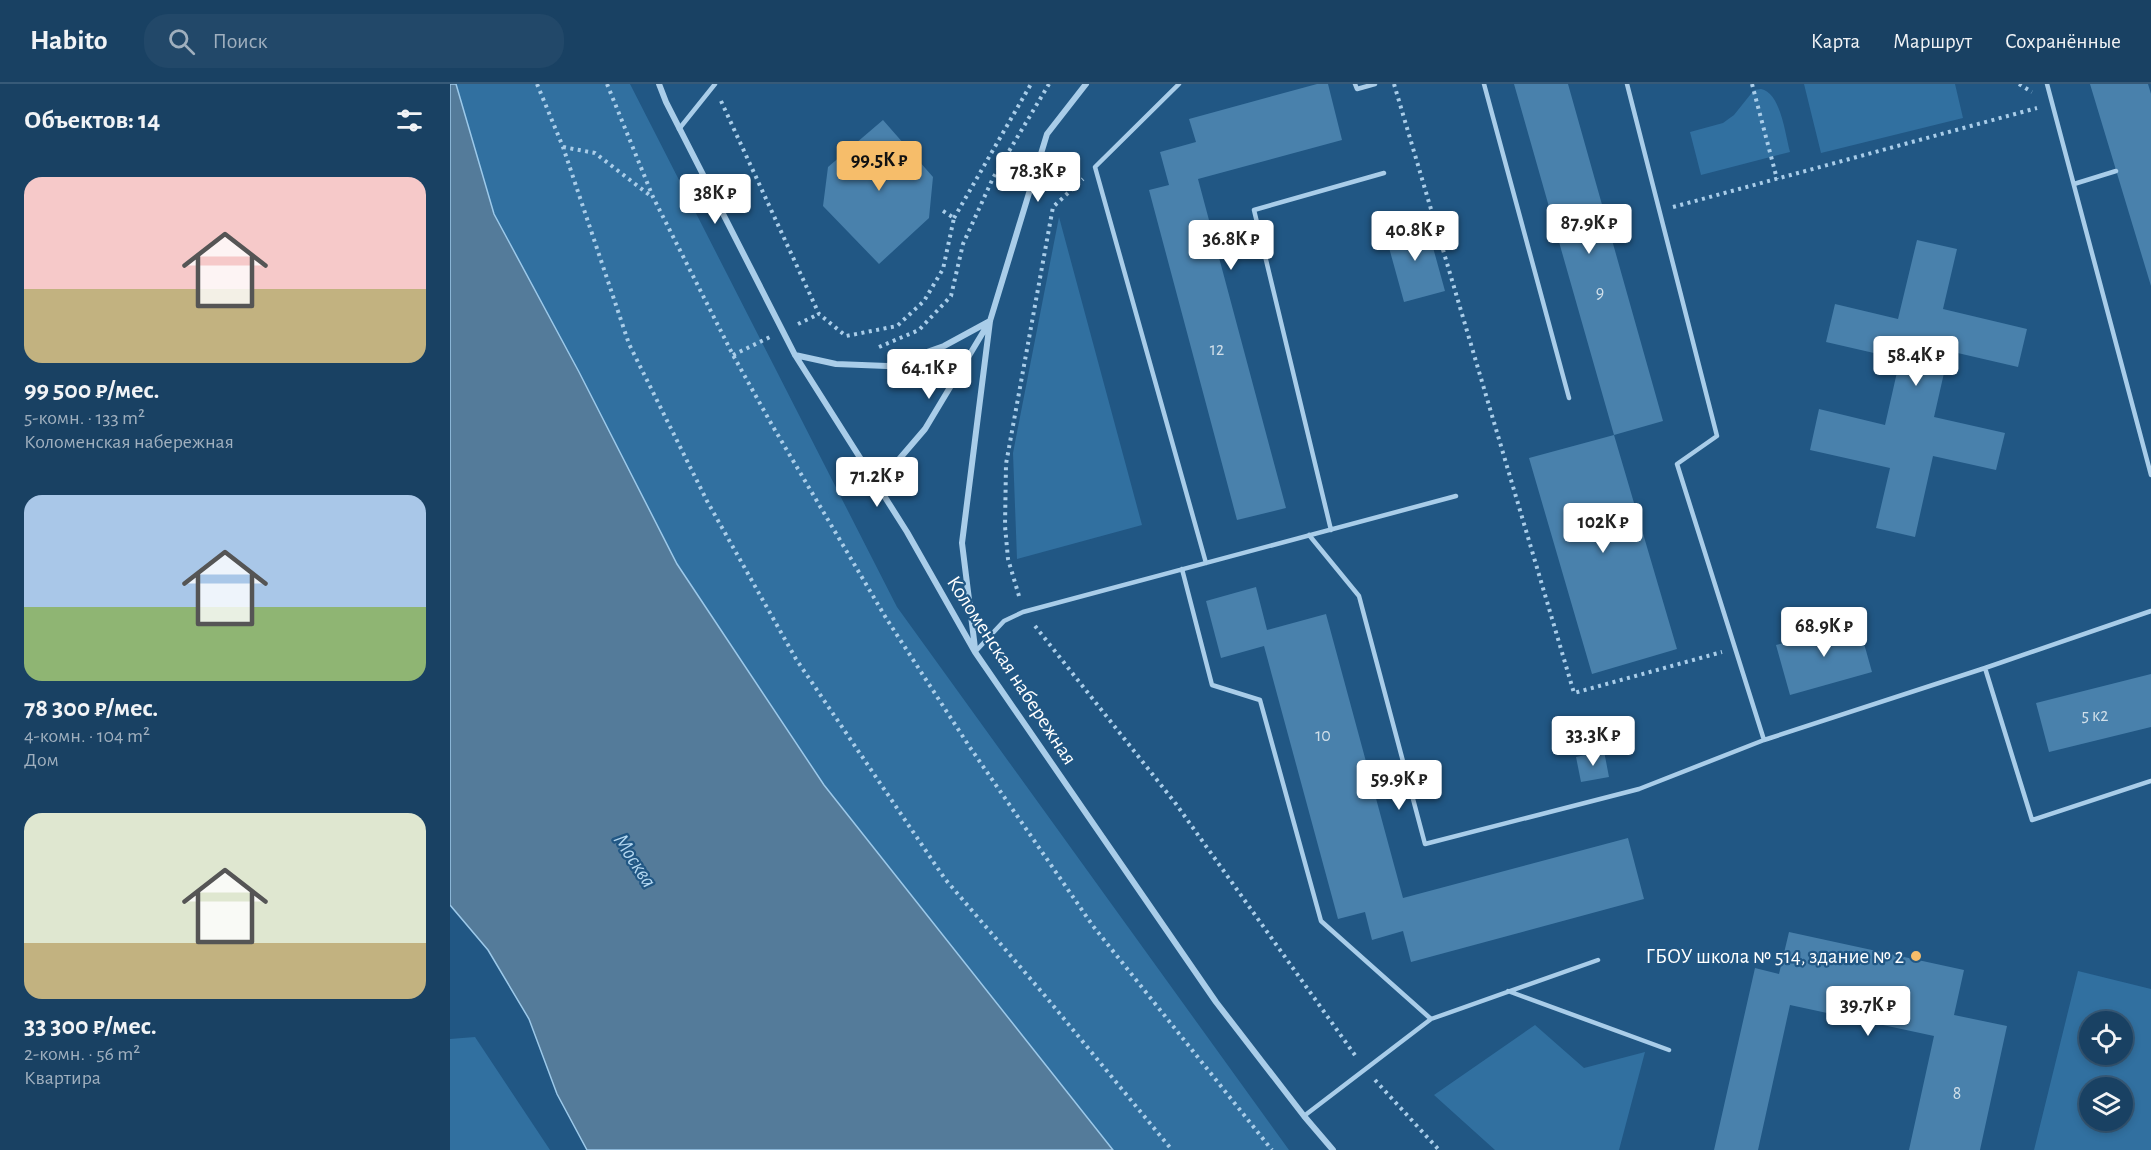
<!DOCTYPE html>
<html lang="ru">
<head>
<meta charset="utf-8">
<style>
  body { margin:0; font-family:"Alegreya Sans",sans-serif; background:#224869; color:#f1f3f6; height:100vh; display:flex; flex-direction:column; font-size:22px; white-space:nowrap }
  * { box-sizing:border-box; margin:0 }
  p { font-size:20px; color:#9fafbe }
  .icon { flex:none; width:33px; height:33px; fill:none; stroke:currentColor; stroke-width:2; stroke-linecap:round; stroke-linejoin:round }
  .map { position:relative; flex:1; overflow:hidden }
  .panel { display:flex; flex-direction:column; background:#194163; width:450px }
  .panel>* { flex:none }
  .fabs { position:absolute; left:1629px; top:927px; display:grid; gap:12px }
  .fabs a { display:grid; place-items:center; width:54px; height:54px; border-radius:50%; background:#194163; box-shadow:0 3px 9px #0003,0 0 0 2px #375a78; font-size:30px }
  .price { position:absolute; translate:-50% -51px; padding:0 14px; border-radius:6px; background:#fff; color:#222; font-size:20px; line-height:39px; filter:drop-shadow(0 2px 3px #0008) }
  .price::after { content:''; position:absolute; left:50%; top:36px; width:18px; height:14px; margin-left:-9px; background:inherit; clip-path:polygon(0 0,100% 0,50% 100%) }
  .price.on { background:#f6bd6a; color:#111 }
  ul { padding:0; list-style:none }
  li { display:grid; align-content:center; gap:12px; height:318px; padding:0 24px }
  li span { display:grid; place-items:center; height:186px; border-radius:18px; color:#555 }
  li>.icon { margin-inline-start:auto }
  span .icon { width:108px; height:108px; fill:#fffc; stroke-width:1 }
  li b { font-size:26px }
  h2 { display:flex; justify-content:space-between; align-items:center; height:72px; padding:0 24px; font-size:26px }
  header { display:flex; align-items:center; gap:36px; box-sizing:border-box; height:84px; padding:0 30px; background:#194163; border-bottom:2px solid #375a78 }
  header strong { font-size:28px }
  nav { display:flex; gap:33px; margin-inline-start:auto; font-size:21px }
  .search { width:420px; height:54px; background:#224869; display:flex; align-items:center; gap:15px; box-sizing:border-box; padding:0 21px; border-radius:24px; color:#9fafbe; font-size:22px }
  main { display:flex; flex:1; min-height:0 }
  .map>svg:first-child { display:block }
  .green { fill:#3170a0; fill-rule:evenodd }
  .water { fill:#547b9a; stroke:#9cc9ea; stroke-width:1.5 }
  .building { fill:#4981ac }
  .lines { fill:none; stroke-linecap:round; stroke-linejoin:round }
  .path { stroke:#a9cde9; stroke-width:4; stroke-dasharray:3 4.5; stroke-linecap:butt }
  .lane { stroke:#a9cde9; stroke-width:4.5 }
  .street { stroke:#a9cde9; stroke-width:6 }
  .poi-dot { fill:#f6bd6a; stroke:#215784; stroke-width:2 }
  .labels { text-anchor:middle; stroke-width:4.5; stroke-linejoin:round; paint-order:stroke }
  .number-label { font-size:18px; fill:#d2e0ea }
  .street-label { font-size:21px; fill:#fff; stroke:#215784 }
  .poi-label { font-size:21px; fill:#fff; stroke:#215784; text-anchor:end }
  .water-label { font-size:22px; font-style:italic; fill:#b4d7f0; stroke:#215784 }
</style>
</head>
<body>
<header>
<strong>Habito</strong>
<div class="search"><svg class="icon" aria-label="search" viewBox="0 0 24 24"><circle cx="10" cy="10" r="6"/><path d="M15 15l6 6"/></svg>Поиск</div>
<nav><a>Карта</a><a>Маршрут</a><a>Сохранённые</a></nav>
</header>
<main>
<section class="panel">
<h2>Объектов: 14<svg class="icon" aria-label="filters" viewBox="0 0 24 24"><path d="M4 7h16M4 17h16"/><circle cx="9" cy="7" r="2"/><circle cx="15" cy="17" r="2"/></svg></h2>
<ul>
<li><span style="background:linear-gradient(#f6c9c9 60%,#c2b280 0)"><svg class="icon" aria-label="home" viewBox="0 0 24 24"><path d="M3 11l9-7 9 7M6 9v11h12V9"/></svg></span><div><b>99 500 ₽/мес.</b><p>5-комн. · 133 m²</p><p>Коломенская набережная</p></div></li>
<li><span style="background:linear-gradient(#a9c7e8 60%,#8fb573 0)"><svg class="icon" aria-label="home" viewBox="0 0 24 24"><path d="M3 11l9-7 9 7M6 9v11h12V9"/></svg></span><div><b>78 300 ₽/мес.</b><p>4-комн. · 104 m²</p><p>Дом</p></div></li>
<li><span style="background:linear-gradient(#dfe7d0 70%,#c2b280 0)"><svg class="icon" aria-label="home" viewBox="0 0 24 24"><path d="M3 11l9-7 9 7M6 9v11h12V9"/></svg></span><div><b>33 300 ₽/мес.</b><p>2-комн. · 56 m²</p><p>Квартира</p></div></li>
</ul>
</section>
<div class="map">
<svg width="1701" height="1066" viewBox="0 0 1701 1066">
  <rect width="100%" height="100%" fill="#215784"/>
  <path class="green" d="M 6,0 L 180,0 L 447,523 L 839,1066 L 663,1066 L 374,701 L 227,480 L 129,288 L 44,130 Z
    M 1354,0 L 1505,0 L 1513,34 L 1371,69 Z
    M 1311,5 C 1331,9 1335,50 1340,68 L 1251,91 L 1240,48 L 1273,39 L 1284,31 L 1304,6 Z
    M 609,133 L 692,441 L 567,475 L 563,369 Z
    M 1628,887 L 1701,905 L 1701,1066 L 1584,1066 ZM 1640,938 L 1672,938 L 1672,970 L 1640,970 ZM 1640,1004 L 1672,1004 L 1672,1036 L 1640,1036 Z
    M 1085,941 L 1134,984 L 1195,968 L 1169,1066 L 1045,1066 L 984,1011 Z
    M 25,953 L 100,1066 L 0,1066 L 0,955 Z"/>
  <path class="water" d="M 0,0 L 6,0 L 44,130 L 129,288 L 227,480 L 374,701 L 663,1066 L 137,1066 L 107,1010 L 79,935 L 38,866 L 0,821 Z"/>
  <path class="building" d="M 867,0 L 878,0 L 892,56 L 748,95 L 836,424 L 787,436 L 699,106 L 719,101 L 710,68 L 746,58 L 739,35 Z
    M 1064,0 L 1118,0 L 1213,337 L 1164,351 Z
    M 1640,0 L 1698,0 L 1701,10 L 1701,202 Z
    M 433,36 L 483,93 L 479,134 L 429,180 L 373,122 L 378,83 Z
    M 976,138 L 995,207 L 954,218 L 935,149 Z
    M 1467,156 L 1507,165 L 1493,225 L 1577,245 L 1568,283 L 1499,267 L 1484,333 L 1555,349 L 1546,386 L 1483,372 L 1465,453 L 1426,444 L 1440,384 L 1360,366 L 1369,325 L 1435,341 L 1450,275 L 1376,258 L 1385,220 L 1448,235 Z
    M 1164,351 L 1227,565 L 1142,590 L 1079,374 Z
    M 806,503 L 817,546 L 876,530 L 953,814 L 1178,754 L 1194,815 L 961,878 L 953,847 L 922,856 L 915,828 L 888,835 L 814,562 L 771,574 L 756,517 Z
    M 1408,538 L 1422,588 L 1340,611 L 1326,561 Z
    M 1701,590 L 1701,643 L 1599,668 L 1586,619 Z
    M 1154,667 L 1159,693 L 1131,698 L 1126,673 Z
    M 1339,848 L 1514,886 L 1504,931 L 1557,942 L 1530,1066 L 1459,1066 L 1484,952 L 1340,921 L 1308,1066 L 1264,1066 L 1305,884 L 1329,890 Z"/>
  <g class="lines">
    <path class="path" d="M 87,0 L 113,63 L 179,260 L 257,417 L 346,575 L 495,795 L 596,913 L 722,1066
      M 157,0 L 203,113 L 283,271 L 322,341 L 436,534 L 519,662 L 643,842 L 822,1066
      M 944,0 L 1124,609 L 1272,568
      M 1302,0 L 1327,95
      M 1569,0 L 1582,8
      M 271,17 L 369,230 L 396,252 L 447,242 L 474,217 L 493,185 L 504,134 L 490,125
      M 113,63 L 145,69 L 202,113
      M 1223,123 L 1587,24
      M 504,134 L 581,0
      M 348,240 L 369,230
      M 429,263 L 469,246 L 501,212 L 513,160 L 543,94 L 599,0
      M 283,271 L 320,253
      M 569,512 L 558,475 L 555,442 L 556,380 L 603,123 L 633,95
      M 585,542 L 726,720 L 907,974
      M 925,996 L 989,1066"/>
    <path class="lane" d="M 729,0 L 645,83 L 756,479
      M 905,0 L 907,5 L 925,0
      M 1034,0 L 1119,314
      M 1177,0 L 1267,352 L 1227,380 L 1314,656
      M 1597,0 L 1701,391
      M 229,45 L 265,0
      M 1624,100 L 1666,87
      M 881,446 L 804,126 L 934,89
      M 859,451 L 909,512 L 975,760 L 1189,705 L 1314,656 L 1535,584 L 1582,736 L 1701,697
      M 732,485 L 762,601 L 810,616 L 871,837 L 981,935 L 854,1032
      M 525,568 L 554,537 L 573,528 L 1006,412
      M 1535,584 L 1701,527
      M 1058,907 L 1219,966
      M 981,935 L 1148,876"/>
    <path class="street" d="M 209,0 L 216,18 L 345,271 L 457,448 L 525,568 L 766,918 L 854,1032 L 883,1066
      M 345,271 L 386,280 L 437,282 L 494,262 L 540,237
      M 427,401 L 475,345 L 538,240
      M 525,564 L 512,459 L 540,237 L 597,50 L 636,0"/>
  </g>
  <circle class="poi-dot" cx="1466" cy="872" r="6"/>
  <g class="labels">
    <g class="number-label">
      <text x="1150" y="214">9</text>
      <text x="767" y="271">12</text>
      <text x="1645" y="637">5 к2</text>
      <text x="873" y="657">10</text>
      <text x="1507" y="1015">8</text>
    </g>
    <g class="street-label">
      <text transform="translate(562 586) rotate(57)" y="7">Коломенская набережная</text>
    </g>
    <g class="poi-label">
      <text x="1454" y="879">ГБОУ школа № 514, здание № 2</text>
    </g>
    <g class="water-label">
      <text transform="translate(186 776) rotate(57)" y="8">Москва</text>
    </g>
  </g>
</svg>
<div class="fabs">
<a><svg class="icon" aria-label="locate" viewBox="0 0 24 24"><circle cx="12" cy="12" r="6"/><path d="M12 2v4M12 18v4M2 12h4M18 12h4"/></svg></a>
<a><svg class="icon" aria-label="layers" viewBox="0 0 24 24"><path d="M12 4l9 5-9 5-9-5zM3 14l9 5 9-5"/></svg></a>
</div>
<b class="price on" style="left:429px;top:108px">99.5K ₽</b>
<b class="price" style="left:588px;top:119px">78.3K ₽</b>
<b class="price" style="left:265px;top:141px">38K ₽</b>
<b class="price" style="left:1139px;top:171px">87.9K ₽</b>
<b class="price" style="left:965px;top:178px">40.8K ₽</b>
<b class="price" style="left:781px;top:187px">36.8K ₽</b>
<b class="price" style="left:1466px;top:303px">58.4K ₽</b>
<b class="price" style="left:479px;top:316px">64.1K ₽</b>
<b class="price" style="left:427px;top:424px">71.2K ₽</b>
<b class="price" style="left:1153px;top:470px">102K ₽</b>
<b class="price" style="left:1374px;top:574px">68.9K ₽</b>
<b class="price" style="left:1143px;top:683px">33.3K ₽</b>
<b class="price" style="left:949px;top:727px">59.9K ₽</b>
<b class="price" style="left:1418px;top:953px">39.7K ₽</b>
</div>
</main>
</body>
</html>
